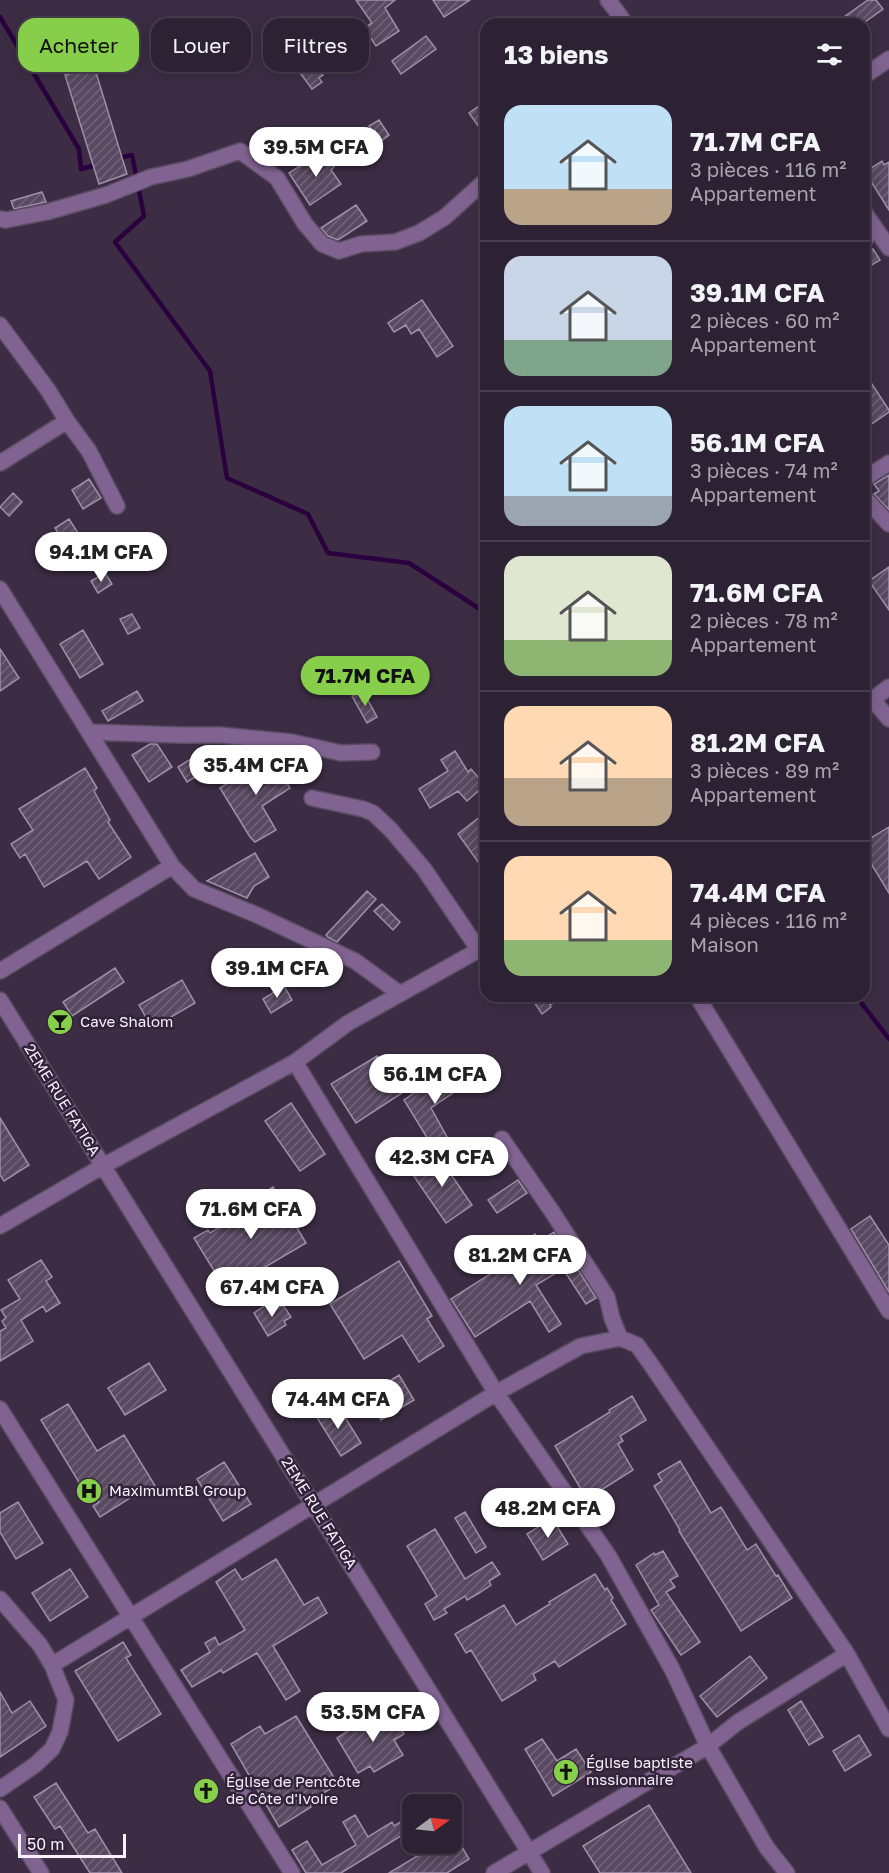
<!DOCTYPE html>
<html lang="fr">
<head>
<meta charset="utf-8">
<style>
  body { margin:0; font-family:"Golos Text",sans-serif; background:#352a3b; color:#f1f3f6; height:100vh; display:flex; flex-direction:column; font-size:22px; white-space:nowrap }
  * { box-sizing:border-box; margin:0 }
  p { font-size:20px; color:#a7a4ac }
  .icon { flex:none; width:33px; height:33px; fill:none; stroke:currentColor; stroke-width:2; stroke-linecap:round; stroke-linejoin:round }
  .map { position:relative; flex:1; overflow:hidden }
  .side { position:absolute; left:480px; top:18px; width:390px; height:984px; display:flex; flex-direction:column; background:#2d2233; border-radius:18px; box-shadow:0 3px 15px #0003,0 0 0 2px #483f4e }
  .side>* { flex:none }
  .top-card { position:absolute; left:18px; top:18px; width:372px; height:54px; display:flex; gap:12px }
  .needle { width:39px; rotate:75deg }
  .fabs { position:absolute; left:402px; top:1794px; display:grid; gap:12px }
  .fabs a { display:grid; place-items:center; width:60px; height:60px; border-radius:12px; background:#2d2233; box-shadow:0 3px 15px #0003,0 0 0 2px #483f4e; font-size:30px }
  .scale { position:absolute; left:18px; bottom:15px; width:108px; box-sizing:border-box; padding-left:6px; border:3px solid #f9f0fe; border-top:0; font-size:16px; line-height:21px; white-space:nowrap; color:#f9f0fe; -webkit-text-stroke:4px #322339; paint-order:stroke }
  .price { position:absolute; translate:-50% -51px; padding:0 14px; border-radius:21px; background:#fff; color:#222; font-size:20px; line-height:39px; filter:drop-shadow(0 2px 3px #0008) }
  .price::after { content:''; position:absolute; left:50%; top:36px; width:18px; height:14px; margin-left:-9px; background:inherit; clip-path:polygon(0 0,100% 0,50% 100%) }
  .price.selected { background:#87cf4a; color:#111 }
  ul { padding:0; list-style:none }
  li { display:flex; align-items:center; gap:18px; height:150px; padding:0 24px }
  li+li { border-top:2px solid #483f4e }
  li span { display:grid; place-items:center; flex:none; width:168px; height:120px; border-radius:18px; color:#555 }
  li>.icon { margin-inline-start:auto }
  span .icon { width:72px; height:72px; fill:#fffc; stroke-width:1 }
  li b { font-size:26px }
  h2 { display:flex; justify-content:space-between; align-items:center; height:72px; padding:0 24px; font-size:26px }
  .tag { padding:0 21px; border-radius:18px; background:#2d2233; box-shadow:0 3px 15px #0003,0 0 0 2px #483f4e; font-size:21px; line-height:54px }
  .tag.selected { background:#87cf4a; color:#111 }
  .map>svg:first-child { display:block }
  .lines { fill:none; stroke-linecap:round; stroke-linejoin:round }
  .stream { stroke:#2b003e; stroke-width:4.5 }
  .building { fill:url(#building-hatch); stroke:#a08faa; stroke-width:1.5 }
  .minor-casing { stroke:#5a4c62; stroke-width:18 }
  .minor { stroke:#816391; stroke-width:15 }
  .labels { text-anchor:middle; stroke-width:5; stroke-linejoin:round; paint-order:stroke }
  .poi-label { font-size:15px; fill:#f9f0fe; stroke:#322339; text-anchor:start }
  .street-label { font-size:15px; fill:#f9f0fe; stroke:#322339 }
</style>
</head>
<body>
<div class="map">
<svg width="889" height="1873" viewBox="0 0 889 1873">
  <defs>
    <pattern id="building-hatch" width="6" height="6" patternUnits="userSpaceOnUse" patternTransform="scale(1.5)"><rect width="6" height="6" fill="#594961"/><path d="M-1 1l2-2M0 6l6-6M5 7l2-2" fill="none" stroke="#726479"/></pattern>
  </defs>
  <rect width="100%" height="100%" fill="#3c2d44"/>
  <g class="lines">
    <path class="stream" d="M 0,17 L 79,149 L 81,169 L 96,165
      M 116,159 L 132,155 L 144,216 L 115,242 L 210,371 L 227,478 L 308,514 L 328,553 L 409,563 L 486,613
      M 856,996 L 889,1039"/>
  </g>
  <path class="building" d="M 356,0 L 395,0 L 385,8 L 399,31 L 376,46 L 364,28 L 372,23 Z
    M 433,0 L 470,0 L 444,17 Z
    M 868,0 L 876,0 L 883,9 L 862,24 L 834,24 Z
    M 426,36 L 436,49 L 401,74 L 392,61 Z
    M 300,43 L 323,75 L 319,78 L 322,82 L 312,89 L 286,54 Z
    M 94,66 L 127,174 L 99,184 L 65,75 Z
    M 486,101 L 486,137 L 469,113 Z
    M 379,120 L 389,135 L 380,142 L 369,126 Z
    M 323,151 L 334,167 L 331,170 L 341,184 L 310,205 L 289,173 Z
    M 882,161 L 884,165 L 889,162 L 889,210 L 865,172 Z
    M 42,192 L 46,202 L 14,209 L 11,201 Z
    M 356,205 L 367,221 L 338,240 L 328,236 L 321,228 Z
    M 873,249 L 880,260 L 870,266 L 864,255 Z
    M 422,300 L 453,346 L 437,357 L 419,329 L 411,334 L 406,325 L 394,332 L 388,323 Z
    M 864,372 L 889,410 L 889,412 L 864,429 Z
    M 889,475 L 889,510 L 874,494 L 879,491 L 874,484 Z
    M 89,479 L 101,498 L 83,509 L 72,490 Z
    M 13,493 L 22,502 L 9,516 L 0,507 Z
    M 69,519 L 78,533 L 65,543 L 55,528 Z
    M 889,567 L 889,610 L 869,581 Z
    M 105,573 L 112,584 L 98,593 L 91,581 Z
    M 132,614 L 140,628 L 128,634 L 120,619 Z
    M 83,630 L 103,664 L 80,678 L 60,644 Z
    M 0,649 L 19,678 L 0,691 Z
    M 137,691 L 143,701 L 108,721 L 102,711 Z
    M 363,691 L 377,717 L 367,723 L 352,696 Z
    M 150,744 L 157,744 L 172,767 L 149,782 L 132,755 Z
    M 455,751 L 468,772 L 471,769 L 485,785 L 467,801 L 458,791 L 430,808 L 419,789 L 448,771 L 441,760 Z
    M 202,752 L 212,767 L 187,782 L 178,767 Z
    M 275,753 L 280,763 L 276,766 L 290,788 L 262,806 L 276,830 L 255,842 L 250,837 L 220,788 Z
    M 85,768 L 97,788 L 94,791 L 110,820 L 108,822 L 131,857 L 99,879 L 87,861 L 44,887 L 25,854 L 20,858 L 11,844 L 33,830 L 19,809 Z
    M 486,812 L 486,873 L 458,834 Z
    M 889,827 L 889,893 L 864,852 L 864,842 Z
    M 255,853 L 269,877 L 254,886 L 247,898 L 207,881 Z
    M 367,891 L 376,899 L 337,942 L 329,938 L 326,935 Z
    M 382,904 L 400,922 L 393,930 L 374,911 Z
    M 115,968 L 124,982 L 72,1016 L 63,1002 Z
    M 182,980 L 195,1003 L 152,1028 L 139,1005 Z
    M 284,986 L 292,1000 L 271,1013 L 263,999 Z
    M 530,996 L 565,996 L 550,1005 L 551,1007 L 542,1014 Z
    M 377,1056 L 402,1093 L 356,1123 L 331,1084 Z
    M 456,1064 L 469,1082 L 431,1108 L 452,1146 L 437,1154 L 404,1100 Z
    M 291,1103 L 325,1154 L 300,1171 L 265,1121 Z
    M 0,1118 L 29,1165 L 4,1181 L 0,1175 Z
    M 437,1154 L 472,1205 L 446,1223 L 411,1172 Z
    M 518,1180 L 527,1193 L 497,1213 L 488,1200 Z
    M 273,1187 L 306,1243 L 226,1290 L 194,1238 L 208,1230 L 210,1233 L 255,1206 L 252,1200 Z
    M 870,1216 L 889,1245 L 889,1292 L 851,1229 Z
    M 554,1232 L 596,1298 L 586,1304 L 563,1269 L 536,1285 L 561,1324 L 549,1332 L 530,1301 L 475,1337 L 451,1299 L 523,1253 L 518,1245 L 535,1234 L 540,1241 Z
    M 41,1260 L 52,1277 L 46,1281 L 60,1303 L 46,1312 L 43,1306 L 21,1320 L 33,1341 L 0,1361 L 0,1331 L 6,1328 L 2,1321 L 6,1318 L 1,1310 L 20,1299 L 8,1280 Z
    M 399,1261 L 432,1316 L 427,1319 L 444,1346 L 419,1362 L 402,1335 L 364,1359 L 330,1304 Z
    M 269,1303 L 273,1311 L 283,1305 L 291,1317 L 284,1321 L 286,1325 L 268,1336 L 254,1313 Z
    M 149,1363 L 166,1390 L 125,1415 L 108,1388 Z
    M 399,1375 L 414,1400 L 381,1420 L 366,1396 Z
    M 632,1396 L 646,1420 L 620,1436 L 623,1441 L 618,1444 L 633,1470 L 587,1499 L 555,1446 L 610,1412 L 609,1410 Z
    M 336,1403 L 361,1443 L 341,1456 L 316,1416 Z
    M 68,1404 L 97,1451 L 124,1435 L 157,1489 L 144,1497 L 141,1491 L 100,1517 L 93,1506 L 99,1502 L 86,1480 L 80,1484 L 41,1420 Z
    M 680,1461 L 711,1513 L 721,1507 L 747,1550 L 756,1544 L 776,1576 L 778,1575 L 792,1598 L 741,1631 L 679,1531 L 680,1530 L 654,1486 L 662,1481 L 658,1474 Z
    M 224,1462 L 251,1504 L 223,1521 L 197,1479 Z
    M 18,1502 L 43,1543 L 16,1559 L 0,1532 L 0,1513 Z
    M 465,1512 L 486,1547 L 476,1553 L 455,1518 Z
    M 552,1518 L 568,1544 L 543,1560 L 527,1534 Z
    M 435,1529 L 465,1579 L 492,1562 L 500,1574 L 489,1581 L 491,1585 L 479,1593 L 467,1600 L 465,1596 L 444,1609 L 447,1613 L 434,1620 L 425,1604 L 437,1596 L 407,1546 Z
    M 663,1551 L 678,1576 L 670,1580 L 675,1587 L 666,1592 L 700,1642 L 681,1655 L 651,1610 L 659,1605 L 636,1565 L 654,1553 L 655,1555 Z
    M 276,1559 L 304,1605 L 318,1597 L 327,1613 L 273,1646 L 300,1691 L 286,1700 L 257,1653 L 223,1673 L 221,1670 L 192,1687 L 181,1670 L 210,1652 L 205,1643 L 215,1637 L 219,1645 L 245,1630 L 216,1582 L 235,1569 L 242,1580 Z
    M 70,1569 L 88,1597 L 50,1621 L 32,1593 Z
    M 595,1574 L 605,1590 L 607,1588 L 613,1598 L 611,1600 L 626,1624 L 559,1667 L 555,1661 L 533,1674 L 536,1680 L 502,1701 L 471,1650 L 466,1653 L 455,1634 L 504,1605 L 516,1625 L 550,1604 L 549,1602 Z
    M 123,1642 L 131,1655 L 126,1658 L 161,1714 L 118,1741 L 75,1671 Z
    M 750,1656 L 767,1678 L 717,1717 L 700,1696 Z
    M 0,1692 L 12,1713 L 30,1701 L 46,1726 L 0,1757 Z
    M 801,1701 L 823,1737 L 809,1745 L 788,1710 Z
    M 377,1712 L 382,1720 L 392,1714 L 404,1734 L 394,1740 L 403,1755 L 374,1772 L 370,1766 L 358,1773 L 337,1738 Z
    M 296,1716 L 338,1784 L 309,1802 L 311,1807 L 279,1827 L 231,1744 L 260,1726 L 265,1734 Z
    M 859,1735 L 871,1755 L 845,1771 L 833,1751 Z
    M 542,1739 L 557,1761 L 576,1749 L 591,1772 L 553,1796 L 525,1749 Z
    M 56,1783 L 88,1833 L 95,1829 L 122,1873 L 90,1873 L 60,1826 L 55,1829 L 34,1797 Z
    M 649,1805 L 691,1873 L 600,1873 L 583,1846 Z
    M 355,1815 L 368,1837 L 392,1822 L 394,1826 L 412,1815 L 412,1829 L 341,1873 L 306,1873 L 292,1850 L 307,1841 L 322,1865 L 356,1845 L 343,1822 Z
    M 452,1830 L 469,1859 L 447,1873 L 389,1873 L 429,1849 L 426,1844 L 452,1844 Z"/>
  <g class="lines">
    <g class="minor-casing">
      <path id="minor" d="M 608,0 L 626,24
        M 864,76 L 889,59
        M 864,212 L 889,248
        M 0,219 L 6,220 L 47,212 L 106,195 L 151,177 L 188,169 L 240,151 L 277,178 L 305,224 L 322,244 L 339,251 L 361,244 L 395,242 L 419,233 L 445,217 L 486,180
        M 864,241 L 874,227
        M 0,325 L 48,390 L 67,421 L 89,451 L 117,506
        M 0,463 L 67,421
        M 864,479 L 889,463
        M 864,497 L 889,524
        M 0,589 L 172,866 L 194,889 L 257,915 L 355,961 L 399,993
        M 872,699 L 889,719
        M 864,706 L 889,687
        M 89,732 L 179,735 L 220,735 L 292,742 L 341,753 L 372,752
        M 312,798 L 363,809 L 373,813 L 391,830 L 424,869 L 479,950
        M 0,971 L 172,866
        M 697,996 L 889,1311
        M 0,1000 L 542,1873
        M 295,1062 L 496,1393 L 608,1555 L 672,1669 L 708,1746 L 767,1848 L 787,1873
        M 502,1139 L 553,1213 L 607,1297 L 612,1318 L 620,1338
        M 0,1226 L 103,1166 L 295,1062 L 348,1023 L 486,946
        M 0,1409 L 292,1873
        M 0,1599 L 40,1645 L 52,1665 L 66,1700 L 60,1732 L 52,1749 L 35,1765 L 0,1789
        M 52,1665 L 496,1393 L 581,1346 L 620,1338 L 637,1345 L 650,1363 L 847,1654 L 889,1729
        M 0,1808 L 41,1873
        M 494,1873 L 708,1746 L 738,1722 L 847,1654"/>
    </g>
    <use href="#minor" class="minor"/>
  </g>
  <defs>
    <g id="bar-disc" transform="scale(1.35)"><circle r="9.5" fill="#87cf4a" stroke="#322339"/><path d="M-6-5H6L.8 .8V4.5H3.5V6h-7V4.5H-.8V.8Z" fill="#111"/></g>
    <g id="hospital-disc" transform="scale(1.35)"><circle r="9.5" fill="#87cf4a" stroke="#322339"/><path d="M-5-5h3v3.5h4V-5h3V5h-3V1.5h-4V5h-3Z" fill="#111"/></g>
    <g id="church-disc" transform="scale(1.35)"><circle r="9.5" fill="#87cf4a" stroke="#322339"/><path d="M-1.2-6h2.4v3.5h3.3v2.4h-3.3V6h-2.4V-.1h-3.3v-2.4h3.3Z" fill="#111"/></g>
  </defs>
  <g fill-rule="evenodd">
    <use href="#bar-disc" x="60" y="1022"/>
    <use href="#hospital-disc" x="89" y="1491"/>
    <use href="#church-disc" x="566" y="1772"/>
    <use href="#church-disc" x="206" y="1791"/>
  </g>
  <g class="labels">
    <g class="poi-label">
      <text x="80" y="1027">Cave Shalom</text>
      <text x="109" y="1496">MaximumtBl Group</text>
      <text x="586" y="1768">Église baptiste<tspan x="586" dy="17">mssionnaire</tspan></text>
      <text x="226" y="1787">Église de Pentcôte<tspan x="226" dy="17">de Côte d'Ivoire</tspan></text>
    </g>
    <g class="street-label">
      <text transform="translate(62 1100) rotate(58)" y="5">2EME RUE FATIGA</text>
      <text transform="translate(319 1513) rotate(58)" y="5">2EME RUE FATIGA</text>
    </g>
  </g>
</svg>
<div class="fabs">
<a><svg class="needle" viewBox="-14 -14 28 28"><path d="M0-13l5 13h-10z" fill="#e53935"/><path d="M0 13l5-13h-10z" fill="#a7a4ac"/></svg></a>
</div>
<div class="scale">50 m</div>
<b class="price" style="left:316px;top:178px">39.5M CFA</b>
<b class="price" style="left:101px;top:583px">94.1M CFA</b>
<b class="price selected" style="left:365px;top:707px">71.7M CFA</b>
<b class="price" style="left:256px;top:796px">35.4M CFA</b>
<b class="price" style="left:277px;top:999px">39.1M CFA</b>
<b class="price" style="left:435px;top:1105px">56.1M CFA</b>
<b class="price" style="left:442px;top:1188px">42.3M CFA</b>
<b class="price" style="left:251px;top:1240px">71.6M CFA</b>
<b class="price" style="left:520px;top:1286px">81.2M CFA</b>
<b class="price" style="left:272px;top:1318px">67.4M CFA</b>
<b class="price" style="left:338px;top:1430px">74.4M CFA</b>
<b class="price" style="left:548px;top:1539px">48.2M CFA</b>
<b class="price" style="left:373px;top:1743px">53.5M CFA</b>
<div class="top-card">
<a class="tag selected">Acheter</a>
<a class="tag">Louer</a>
<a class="tag">Filtres</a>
</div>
<section class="side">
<h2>13 biens<svg class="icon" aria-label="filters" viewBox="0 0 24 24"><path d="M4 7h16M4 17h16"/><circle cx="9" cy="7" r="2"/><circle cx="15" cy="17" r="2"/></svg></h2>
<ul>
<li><span style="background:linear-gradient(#bfe0f5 70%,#b9a48a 0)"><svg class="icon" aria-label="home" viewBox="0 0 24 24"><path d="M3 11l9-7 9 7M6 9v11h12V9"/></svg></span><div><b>71.7M CFA</b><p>3 pièces · 116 m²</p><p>Appartement</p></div></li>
<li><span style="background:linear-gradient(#c9d6e8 70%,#7fa58c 0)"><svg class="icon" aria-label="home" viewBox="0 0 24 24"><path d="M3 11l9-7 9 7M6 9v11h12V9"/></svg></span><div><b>39.1M CFA</b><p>2 pièces · 60 m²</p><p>Appartement</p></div></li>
<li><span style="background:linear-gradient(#bfe0f5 75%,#9aa5b1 0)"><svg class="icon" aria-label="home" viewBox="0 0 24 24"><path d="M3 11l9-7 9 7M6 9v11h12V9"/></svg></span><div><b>56.1M CFA</b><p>3 pièces · 74 m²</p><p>Appartement</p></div></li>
<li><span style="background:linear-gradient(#dfe7d0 70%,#8fb573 0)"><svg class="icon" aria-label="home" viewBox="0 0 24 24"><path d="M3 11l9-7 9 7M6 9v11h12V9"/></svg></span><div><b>71.6M CFA</b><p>2 pièces · 78 m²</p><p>Appartement</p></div></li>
<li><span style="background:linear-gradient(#ffd9b3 60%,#b9a48a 0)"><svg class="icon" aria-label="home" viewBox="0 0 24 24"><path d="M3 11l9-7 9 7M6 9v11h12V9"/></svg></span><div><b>81.2M CFA</b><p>3 pièces · 89 m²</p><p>Appartement</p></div></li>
<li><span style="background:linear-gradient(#ffd9b3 70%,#8fb573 0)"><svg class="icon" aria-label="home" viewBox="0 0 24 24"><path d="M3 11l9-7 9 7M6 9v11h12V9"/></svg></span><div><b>74.4M CFA</b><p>4 pièces · 116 m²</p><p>Maison</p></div></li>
</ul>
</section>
</div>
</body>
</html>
